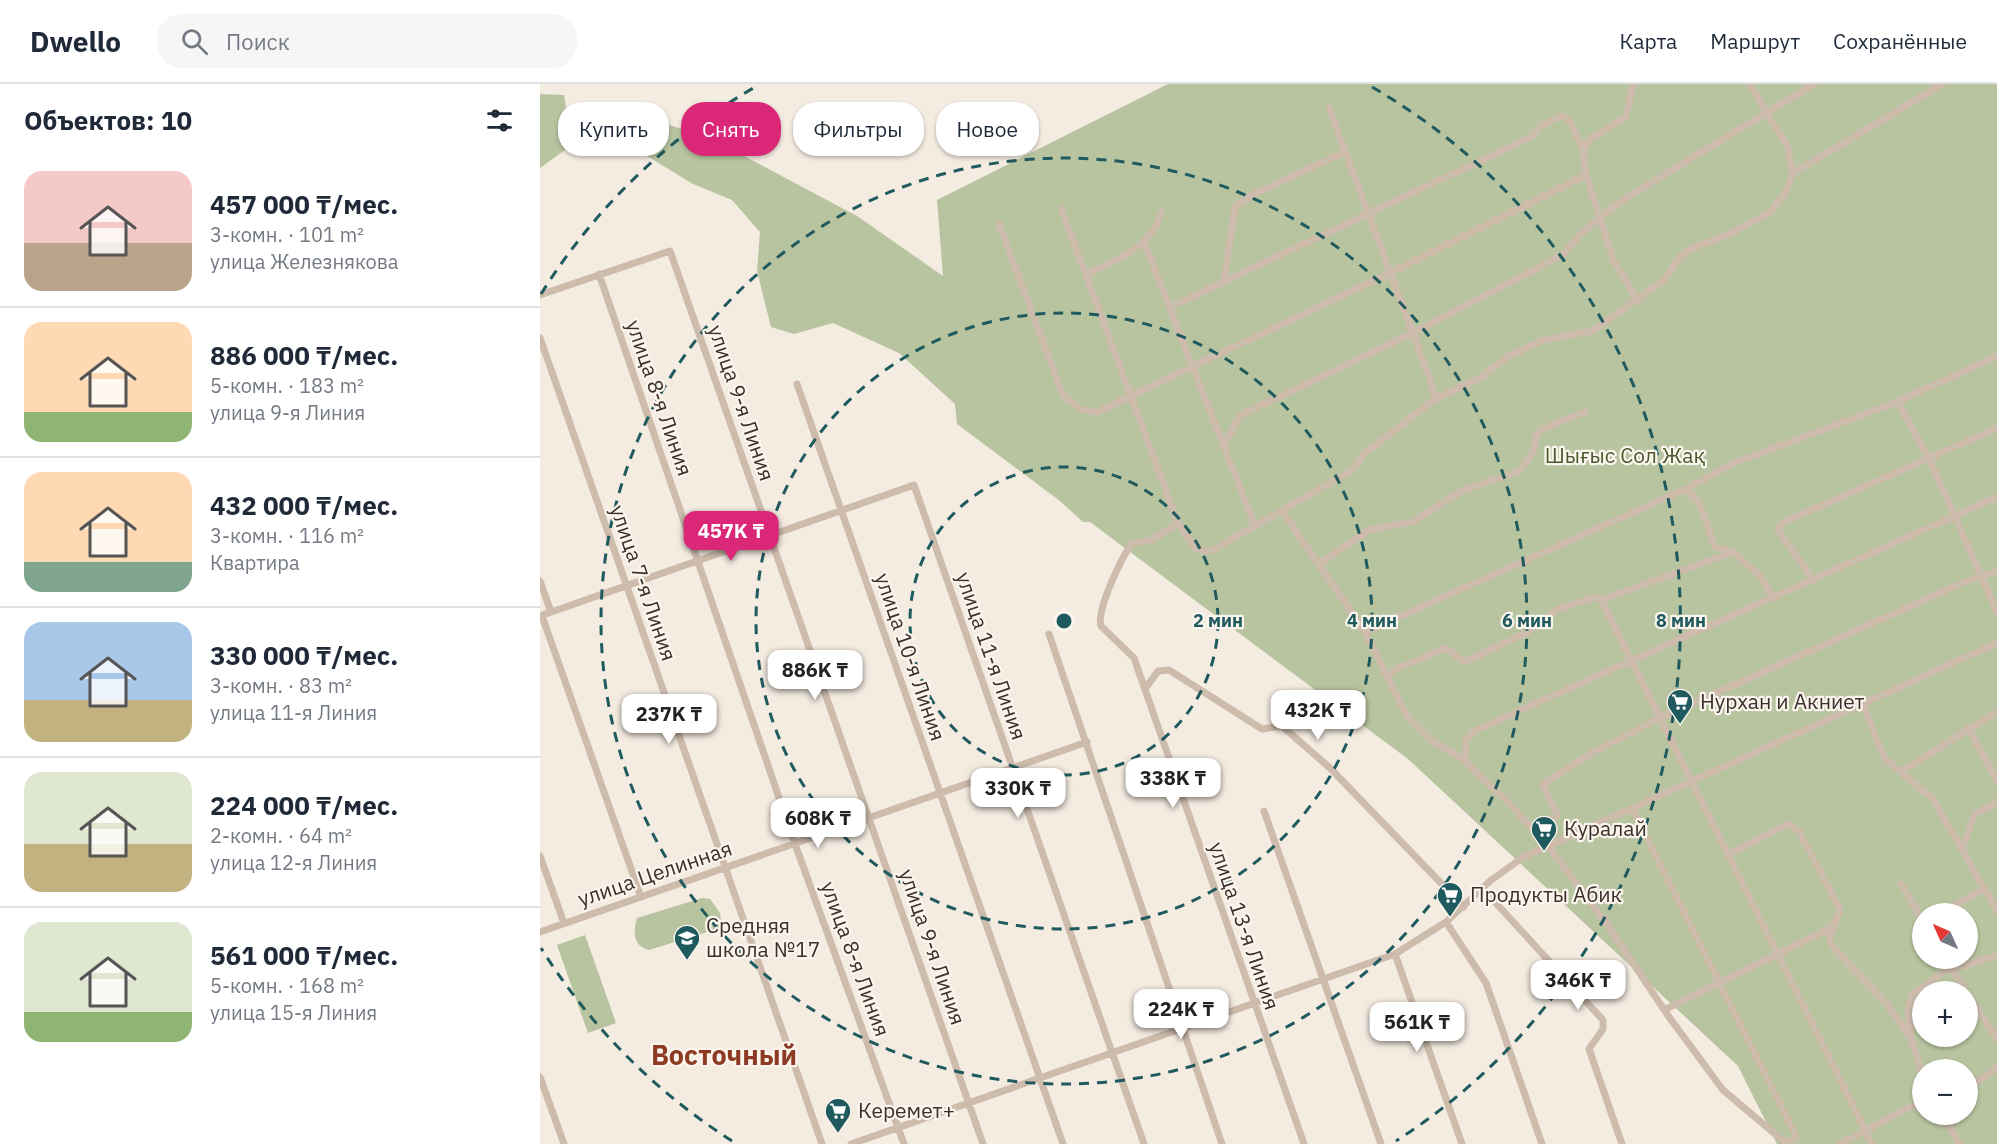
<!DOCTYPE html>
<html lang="ru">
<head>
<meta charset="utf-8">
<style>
  body { margin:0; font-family:"IBM Plex Sans",sans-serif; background:#f6f6f7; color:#1f2937; height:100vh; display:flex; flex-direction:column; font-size:22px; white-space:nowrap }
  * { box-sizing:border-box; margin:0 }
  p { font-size:20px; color:#747a83 }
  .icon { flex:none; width:33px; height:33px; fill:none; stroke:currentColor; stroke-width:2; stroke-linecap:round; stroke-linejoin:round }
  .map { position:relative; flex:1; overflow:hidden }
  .sheet { display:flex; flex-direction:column; background:#fff; width:540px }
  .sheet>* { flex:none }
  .hud { position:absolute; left:18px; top:18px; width:570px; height:54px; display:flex; gap:12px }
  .needle { width:39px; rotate:315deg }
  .controls { position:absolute; left:1372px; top:819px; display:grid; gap:12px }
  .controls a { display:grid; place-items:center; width:66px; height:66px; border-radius:50%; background:#fff; box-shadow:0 2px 4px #0004; font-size:30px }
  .price { position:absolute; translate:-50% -51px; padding:0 14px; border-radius:12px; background:#fff; color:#222; font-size:20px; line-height:39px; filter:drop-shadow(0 2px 3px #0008) }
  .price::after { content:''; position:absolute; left:50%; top:36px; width:18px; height:14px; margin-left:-9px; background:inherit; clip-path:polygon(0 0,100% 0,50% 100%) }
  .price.current { background:#db2777; color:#fff }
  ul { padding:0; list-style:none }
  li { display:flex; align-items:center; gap:18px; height:150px; padding:0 24px }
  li+li { border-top:2px solid #e0e1e3 }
  li span { display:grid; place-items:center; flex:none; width:168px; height:120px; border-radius:18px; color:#555 }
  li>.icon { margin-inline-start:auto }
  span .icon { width:72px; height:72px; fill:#fffc; stroke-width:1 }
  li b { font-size:26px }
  h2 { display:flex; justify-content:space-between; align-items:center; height:72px; padding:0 24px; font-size:26px }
  .pill { padding:0 21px; border-radius:24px; background:#fff; box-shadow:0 2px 4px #0004; font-size:21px; line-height:54px }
  .pill.current { background:#db2777; color:#fff }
  header { display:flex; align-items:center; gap:36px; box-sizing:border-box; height:84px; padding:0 30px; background:#fff; border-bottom:2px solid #e0e1e3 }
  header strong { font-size:28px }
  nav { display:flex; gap:33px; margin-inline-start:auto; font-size:21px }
  .search { width:420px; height:54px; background:#f6f6f7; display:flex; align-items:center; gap:15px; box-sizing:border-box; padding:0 21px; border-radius:24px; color:#747a83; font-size:22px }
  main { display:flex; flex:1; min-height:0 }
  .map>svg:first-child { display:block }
  .green { fill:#b8c4a0; fill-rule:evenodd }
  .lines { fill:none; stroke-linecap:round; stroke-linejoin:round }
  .minor { stroke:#cdbbac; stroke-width:7 }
  .ring { fill:none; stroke:#1f5a5e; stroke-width:3; stroke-dasharray:10 8 }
  .labels { text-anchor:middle; stroke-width:4.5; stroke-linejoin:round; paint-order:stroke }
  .street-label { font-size:21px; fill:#3b302b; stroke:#fbf5ee }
  .park-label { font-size:21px; fill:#4a5a2e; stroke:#fbf5ee }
  .poi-label { font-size:21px; fill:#3b302b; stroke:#fbf5ee; text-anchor:start }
  .district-label { font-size:27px; font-weight:bold; fill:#8c3b22; stroke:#fbf5ee }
  .centre { fill:#1f5a5e; stroke:#fbf5ee; stroke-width:3 }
  .ring-label { font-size:18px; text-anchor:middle; font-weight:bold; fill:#1f5a5e; stroke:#fbf5ee; stroke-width:4.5; stroke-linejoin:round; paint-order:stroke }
</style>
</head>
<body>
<header>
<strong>Dwello</strong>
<div class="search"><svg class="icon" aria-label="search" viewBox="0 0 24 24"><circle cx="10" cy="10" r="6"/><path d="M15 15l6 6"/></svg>Поиск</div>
<nav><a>Карта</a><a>Маршрут</a><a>Сохранённые</a></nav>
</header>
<main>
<section class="sheet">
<h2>Объектов: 10<svg class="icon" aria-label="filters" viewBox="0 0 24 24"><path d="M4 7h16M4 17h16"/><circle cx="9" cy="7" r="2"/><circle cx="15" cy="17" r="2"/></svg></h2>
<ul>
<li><span style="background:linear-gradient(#f6c9c9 60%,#b9a48a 0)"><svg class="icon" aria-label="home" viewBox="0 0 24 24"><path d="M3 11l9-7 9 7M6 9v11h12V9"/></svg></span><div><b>457 000 ₸/мес.</b><p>3-комн. · 101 m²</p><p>улица Железнякова</p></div></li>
<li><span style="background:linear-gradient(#ffd9b3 75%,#8fb573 0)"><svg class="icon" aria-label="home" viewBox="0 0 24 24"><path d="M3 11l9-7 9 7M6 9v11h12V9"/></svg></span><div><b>886 000 ₸/мес.</b><p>5-комн. · 183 m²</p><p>улица 9-я Линия</p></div></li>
<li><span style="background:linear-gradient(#ffd9b3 75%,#7fa58c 0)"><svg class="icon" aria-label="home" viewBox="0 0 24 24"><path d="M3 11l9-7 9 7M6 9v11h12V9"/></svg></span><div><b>432 000 ₸/мес.</b><p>3-комн. · 116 m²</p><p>Квартира</p></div></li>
<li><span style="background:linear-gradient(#a9c7e8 65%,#c2b280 0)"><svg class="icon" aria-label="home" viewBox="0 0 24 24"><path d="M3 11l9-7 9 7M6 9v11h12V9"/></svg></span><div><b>330 000 ₸/мес.</b><p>3-комн. · 83 m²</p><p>улица 11-я Линия</p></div></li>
<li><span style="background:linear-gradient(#dfe7d0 60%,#c2b280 0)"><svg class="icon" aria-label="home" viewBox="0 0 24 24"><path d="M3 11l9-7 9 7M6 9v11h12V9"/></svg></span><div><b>224 000 ₸/мес.</b><p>2-комн. · 64 m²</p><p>улица 12-я Линия</p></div></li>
<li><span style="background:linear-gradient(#dfe7d0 75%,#8fb573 0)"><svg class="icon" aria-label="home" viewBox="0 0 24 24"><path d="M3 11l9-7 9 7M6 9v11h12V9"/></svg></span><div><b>561 000 ₸/мес.</b><p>5-комн. · 168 m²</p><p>улица 15-я Линия</p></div></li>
</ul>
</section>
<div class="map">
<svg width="1457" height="1060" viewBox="0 0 1457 1060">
  <rect width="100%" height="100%" fill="#f4ebe1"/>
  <path class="green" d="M 628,0 L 1457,0 L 1457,1060 L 1237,1060 L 1198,982 L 868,675 L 550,438 L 543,438 L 520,417 L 417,340 L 415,320 L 359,269 L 293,239 L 254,250 L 231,243 L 217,187 L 220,148 L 192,116 L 153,100 L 89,61 L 62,57 L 54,33 L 72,22 L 172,55 L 317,132 L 403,192 L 397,116 ZM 1383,830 L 1428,830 L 1428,874 L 1383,874 ZM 1383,908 L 1428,908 L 1428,952 L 1383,952 ZM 1383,986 L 1428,986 L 1428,1030 L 1383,1030 Z
    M 0,10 L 24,11 L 32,61 L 0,84 Z
    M 162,814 L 170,815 L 180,829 L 181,838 L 177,845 L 109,866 C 93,862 93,848 97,834 Z
    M 45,851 L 76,939 L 48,949 L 17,861 Z"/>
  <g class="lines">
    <path class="minor" d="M 1209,0 L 1247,61 L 1253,89
      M 789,24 L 892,301 L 895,315
      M 1043,66 L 1051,54 L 1086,33 L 1093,0
      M 521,124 L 638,439 L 656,465 L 671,467 L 811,387 L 824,370 L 895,315 L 940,294 L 967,273 L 1004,256 L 1052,247 L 1123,197 L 1140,173 L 1153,164 L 1194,148 L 1230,128 L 1244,111 L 1253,89 L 1402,0
      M 459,140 L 523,311 L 542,326 L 557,328 L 850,189 L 1046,91
      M 604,158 L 715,442
      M 59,190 L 255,760 L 364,1060
      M 547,190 C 577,176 612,163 621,128
      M 684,197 L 695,123 L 714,110 L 805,68
      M 0,211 L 130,167 L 443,1060
      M 630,223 L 991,53 L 1002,41 L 1021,32 L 1029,36 L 1043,66 L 1046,91 L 1074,178 L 1098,217
      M 0,254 L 282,1060
      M 257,300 L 523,1060
      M 1357,318 L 1389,374 L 1457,528
      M 683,362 L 701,331 L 873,249 L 1024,170 L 1040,150 L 1078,119 L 1274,0
      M 1148,404 L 1150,410 L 1159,418 L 1175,463 L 1193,468
      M 743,428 L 825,548 L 866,631 L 890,655 L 925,677 L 968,718 L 1008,762 L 1064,836 L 1129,933 L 1183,1006 L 1247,1060
      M 638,439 L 612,456 L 592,459 C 582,473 556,526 561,542 L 594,574 L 764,1060
      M 779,480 L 829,446 L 872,438 L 924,406 L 979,387 L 994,367 L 996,352 L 1002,345 L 1045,328
      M 1273,496 L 1238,446 L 1242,439 L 1457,344
      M 0,497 L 11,528
      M 1061,516 L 1332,1060
      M 0,532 L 374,401 L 604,1060
      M 2,532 L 101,813
      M 825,548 L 1148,404 L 1194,379 L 1357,318 L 1457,272
      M 509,550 L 682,1060
      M 847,592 L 858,584 L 906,564 L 925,578 L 986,549 L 1016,526 L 1055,513 L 1061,516 L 1193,468 L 1220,492 L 1233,514
      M 605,605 L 618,587 L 629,586 L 722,645 L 742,642 L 790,684 L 924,823
      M 1322,619 L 1345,675 L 1393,715 L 1457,827
      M 1428,644 L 1457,697
      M 925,677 L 926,656 L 934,647 L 1457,413
      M 1362,687 L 1457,628
      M 1092,724 L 1256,1052 L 1247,1060
      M 724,727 L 841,1060
      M 995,748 L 1017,731 L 1003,700 L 1055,667 L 1120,634 L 1429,496 L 1457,487
      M 1422,764 L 1435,730 L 1457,718
      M 1188,771 L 1247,740 L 1259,747 L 1300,826 L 1289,854 L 1292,862 L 1346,919 L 1371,955 L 1383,992
      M 0,772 L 24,839
      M 1361,800 L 1383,837
      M 944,806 L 1063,936 L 1063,945 L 1049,965 L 1082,1060
      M 1399,830 L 1445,804
      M 906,838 L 946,899 L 1002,1060
      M 0,848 L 547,658
      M 855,870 L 922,1060
      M 1405,874 L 1426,908
      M 1428,910 L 1457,955
      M 1124,926 L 1287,846 L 1293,840
      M 1371,953 L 1368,925 L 1373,910 L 1410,883 L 1424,882 L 1457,871
      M 0,993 L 24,1060
      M 1428,1005 L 1457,983
      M 1400,1030 L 1413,1047 L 1419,1060
      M 311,1060 L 855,870 L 906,838 L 950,797 L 982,774 L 1457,559
      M 1300,1060 L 1372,1022 L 1383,1020"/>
  </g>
  <g class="ring">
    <circle cx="524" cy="537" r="154"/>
    <circle cx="524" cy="537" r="308"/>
    <circle cx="524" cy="537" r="463"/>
    <path d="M192 1057A617 617 0 0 1 1 864M1 210A617 617 0 0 1 215 3M832 3A617 617 0 0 1 856 1057"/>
  </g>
  <defs>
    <g id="supermarket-pin" transform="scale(1.35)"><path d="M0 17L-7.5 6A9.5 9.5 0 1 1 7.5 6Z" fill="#1f5a5e" stroke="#fbf5ee"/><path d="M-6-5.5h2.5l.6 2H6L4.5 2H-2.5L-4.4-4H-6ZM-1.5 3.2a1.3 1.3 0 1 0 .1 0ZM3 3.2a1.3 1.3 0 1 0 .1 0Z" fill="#fff"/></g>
    <g id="school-pin" transform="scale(1.35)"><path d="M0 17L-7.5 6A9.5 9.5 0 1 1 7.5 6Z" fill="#1f5a5e" stroke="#fbf5ee"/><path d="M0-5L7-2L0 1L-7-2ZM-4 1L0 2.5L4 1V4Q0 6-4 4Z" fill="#fff"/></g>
  </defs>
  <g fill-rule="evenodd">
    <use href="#supermarket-pin" x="1140" y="618"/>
    <use href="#supermarket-pin" x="1004" y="745"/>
    <use href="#supermarket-pin" x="910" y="811"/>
    <use href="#school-pin" x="147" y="854"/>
    <use href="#supermarket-pin" x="298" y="1027"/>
  </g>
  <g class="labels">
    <g class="street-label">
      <text transform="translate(119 314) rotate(71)" y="7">улица 8-я Линия</text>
      <text transform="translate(201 319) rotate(71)" y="7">улица 9-я Линия</text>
      <text transform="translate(103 499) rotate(71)" y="7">улица 7-я Линия</text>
      <text transform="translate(451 572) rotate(71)" y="7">улица 11-я Линия</text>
      <text transform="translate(370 573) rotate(71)" y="7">улица 10-я Линия</text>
      <text transform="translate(115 790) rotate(-19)" y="7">улица Целинная</text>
      <text transform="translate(704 842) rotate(71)" y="7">улица 13-я Линия</text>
      <text transform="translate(392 863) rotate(71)" y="7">улица 9-я Линия</text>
      <text transform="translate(315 875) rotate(70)" y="7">улица 8-я Линия</text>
    </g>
    <g class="park-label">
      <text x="1085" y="379">Шығыс Сол Жақ</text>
    </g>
    <g class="poi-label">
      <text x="1160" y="625">Нурхан и Акниет</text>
      <text x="1024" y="752">Куралай</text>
      <text x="930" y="818">Продукты Абик</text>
      <text x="166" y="849">Средняя<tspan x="166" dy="24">школа №17</tspan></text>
      <text x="318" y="1034">Керемет+</text>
    </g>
    <g class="district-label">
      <text x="184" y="981">Восточный</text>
    </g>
  </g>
  <circle cx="524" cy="537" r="9" class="centre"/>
  <g class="ring-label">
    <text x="678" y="543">2 мин</text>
    <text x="832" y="543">4 мин</text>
    <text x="987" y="543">6 мин</text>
    <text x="1141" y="543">8 мин</text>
  </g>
</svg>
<div class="controls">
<a><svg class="needle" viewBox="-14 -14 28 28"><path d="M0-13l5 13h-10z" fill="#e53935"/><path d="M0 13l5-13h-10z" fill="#747a83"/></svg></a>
<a>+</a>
<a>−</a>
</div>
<b class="price current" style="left:191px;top:478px">457K ₸</b>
<b class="price" style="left:275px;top:617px">886K ₸</b>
<b class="price" style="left:778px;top:657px">432K ₸</b>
<b class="price" style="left:129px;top:661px">237K ₸</b>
<b class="price" style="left:633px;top:725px">338K ₸</b>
<b class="price" style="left:478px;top:735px">330K ₸</b>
<b class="price" style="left:278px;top:765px">608K ₸</b>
<b class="price" style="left:1038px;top:927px">346K ₸</b>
<b class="price" style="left:641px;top:956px">224K ₸</b>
<b class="price" style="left:877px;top:969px">561K ₸</b>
<div class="hud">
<a class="pill">Купить</a>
<a class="pill current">Снять</a>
<a class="pill">Фильтры</a>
<a class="pill">Новое</a>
</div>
</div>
</main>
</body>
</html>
